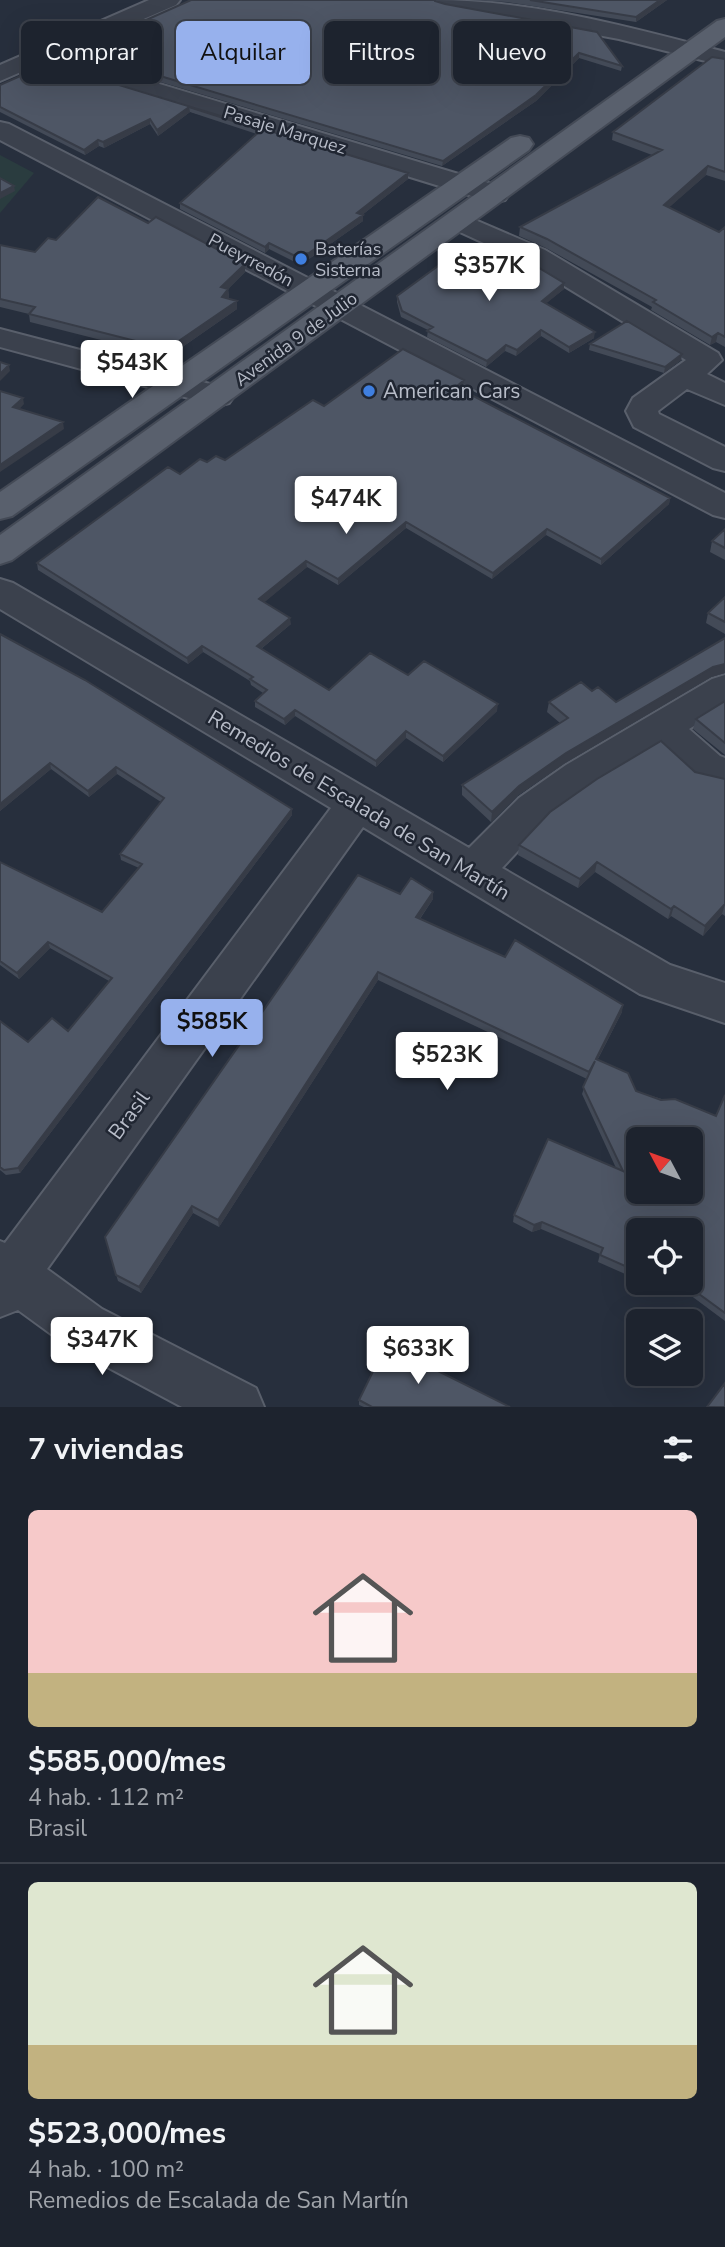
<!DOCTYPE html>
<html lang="es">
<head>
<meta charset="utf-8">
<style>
  body { margin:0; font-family:"Nunito Sans",sans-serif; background:#252b36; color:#f1f3f6; height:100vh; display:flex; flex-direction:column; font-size:26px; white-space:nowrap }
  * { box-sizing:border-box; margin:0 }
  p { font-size:23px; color:#a0a4aa }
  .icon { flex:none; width:38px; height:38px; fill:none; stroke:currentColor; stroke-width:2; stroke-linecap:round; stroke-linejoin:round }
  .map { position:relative; height:1407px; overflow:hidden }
  .sheet { display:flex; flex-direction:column; background:#1d232e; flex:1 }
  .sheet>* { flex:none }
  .top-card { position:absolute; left:21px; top:21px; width:684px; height:63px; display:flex; gap:14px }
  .needle { width:46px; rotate:311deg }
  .tools { position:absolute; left:626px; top:1127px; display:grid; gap:14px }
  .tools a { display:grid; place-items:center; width:77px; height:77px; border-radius:10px; background:#1d232e; box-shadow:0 7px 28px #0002,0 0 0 2px #3b404a; font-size:35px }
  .price { position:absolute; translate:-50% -60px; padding:0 16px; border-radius:7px; background:#fff; color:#222; font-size:23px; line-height:46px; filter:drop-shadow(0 2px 4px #0008) }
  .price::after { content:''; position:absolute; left:50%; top:42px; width:21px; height:16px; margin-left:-10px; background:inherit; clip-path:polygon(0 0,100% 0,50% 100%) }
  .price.active { background:#97b1ed; color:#111 }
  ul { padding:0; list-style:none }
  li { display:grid; align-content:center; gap:14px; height:371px; padding:0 28px }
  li+li { border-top:2px solid #3b404a }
  li span { display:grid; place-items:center; height:217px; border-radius:10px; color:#555 }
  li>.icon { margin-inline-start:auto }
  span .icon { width:126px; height:126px; fill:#fffc; stroke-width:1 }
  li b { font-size:30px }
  h2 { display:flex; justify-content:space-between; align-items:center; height:84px; padding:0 28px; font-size:30px }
  .pill { padding:0 24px; border-radius:10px; background:#1d232e; box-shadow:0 7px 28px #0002,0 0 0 2px #3b404a; font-size:24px; line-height:63px }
  .pill.active { background:#97b1ed; color:#111 }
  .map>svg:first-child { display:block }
  .green { fill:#2a3c3f }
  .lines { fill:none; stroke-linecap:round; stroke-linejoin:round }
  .minor-casing { stroke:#595f6b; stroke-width:4 }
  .major-casing { stroke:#444a56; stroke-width:4 }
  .minor { fill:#3b414d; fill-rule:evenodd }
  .major { fill:#59606d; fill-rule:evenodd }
  .wall { fill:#434a57 }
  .shaded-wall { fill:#373c47 }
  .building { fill:#4e5665; stroke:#373c47; stroke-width:2; fill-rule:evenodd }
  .shop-dot { fill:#3f7fe0; stroke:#202632; stroke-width:2.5 }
  .labels { text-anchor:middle; stroke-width:5; stroke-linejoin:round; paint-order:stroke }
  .far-street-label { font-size:18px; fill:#b7bcc8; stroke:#202632 }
  .far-poi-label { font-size:18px; fill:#b7bcc8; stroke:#202632; text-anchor:start }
  .poi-label { font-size:21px; fill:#b7bcc8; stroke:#202632; text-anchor:start }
  .street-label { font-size:21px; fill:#b7bcc8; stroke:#202632 }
</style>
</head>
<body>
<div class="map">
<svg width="725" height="1407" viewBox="0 0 725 1407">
  <rect width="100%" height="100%" fill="#272f3d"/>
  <path class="green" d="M 0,155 L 34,173 L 0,213 Z"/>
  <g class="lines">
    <g class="minor-casing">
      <path id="minor" d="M 149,0 L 180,0 L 176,5 L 0,81 L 0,65 Z
        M 433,0 C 532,0 630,27 725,52 L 725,66 L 619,39 L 445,7 L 437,5 Z
        M 96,53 L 105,55 L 108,60 L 103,67 L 505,188 L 509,194 L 505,200 L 495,202 L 485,200 L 78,75 L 75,70 C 81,61 86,55 96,53 Z
        M 0,122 L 9,124 L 725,493 L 725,518 L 713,515 L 0,140 Z
        M 459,213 L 545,250 L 718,353 L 722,360 L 707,374 L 725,383 L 725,405 L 687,389 L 658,411 L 659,414 L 725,447 L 725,471 L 713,468 L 634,427 L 626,411 L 633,398 L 686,360 L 525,262 L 449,227 L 445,221 L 449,215 Z
        M 0,329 L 229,389 L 234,396 L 229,403 L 218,406 L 0,347 Z
        M 0,579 L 13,583 L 469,848 L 519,798 L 566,765 L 712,679 L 725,675 L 725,707 L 689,729 L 720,756 L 725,758 L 725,788 L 694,780 L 659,748 L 594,787 L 547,820 L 502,868 L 670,965 L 725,983 L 725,1023 L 640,994 L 363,827 L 47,1269 L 102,1309 L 256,1388 L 264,1407 L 182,1407 L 66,1345 L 18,1310 L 0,1317 L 0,1241 L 5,1243 L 331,808 L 0,609 Z"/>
    </g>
    <g class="major-casing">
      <path id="major" d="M 725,19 L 725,37 L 12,560 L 0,564 L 0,535 L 717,21 Z
        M 520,136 L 529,138 L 533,144 L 529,150 L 12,516 L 0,519 L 0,492 L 511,138 Z"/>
    </g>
    <use href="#minor" class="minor"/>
    <use href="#major" class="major"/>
  </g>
  <path class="wall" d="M 191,0 L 435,1 L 622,66 L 621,71 L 579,58 L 536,101 L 442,166 L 107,66 L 107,60 L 108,56 L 106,52 L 92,51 L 80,59 L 74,67 L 76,72 L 408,173 L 408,179 L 362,215 L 363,221 L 309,259 L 293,261 L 269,249 L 265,253 L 180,209 L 180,203 L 257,134 L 190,112 L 158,136 L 150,124 L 104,148 L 99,146 L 85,155 L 0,112 L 0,85 Z
    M 469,0 L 667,0 L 636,22 L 507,2 Z
    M 725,59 L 725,181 L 706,175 L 669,207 L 719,232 L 725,227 L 725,347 L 716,342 L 710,345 L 651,310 L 652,307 L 546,248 L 519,236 L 520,227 L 652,155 L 612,140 L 613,132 Z
    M 148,223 L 245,264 L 245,272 L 228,289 L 229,297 L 228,299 L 237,309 L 168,357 L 30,322 L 29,314 L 0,307 L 0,245 L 35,252 L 56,240 Z
    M 478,253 L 564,289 L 546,303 L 594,338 L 569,353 L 541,336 L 516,356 L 505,351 L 486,367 L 427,337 L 428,330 L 401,317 L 397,302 L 397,296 Z
    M 590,344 L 682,354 L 681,360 L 664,373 L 589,350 Z
    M 463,387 L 460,389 L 670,498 L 669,504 L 601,565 L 546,535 L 492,579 L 406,528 L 338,585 L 307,567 L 264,602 L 291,624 L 261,649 L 329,690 L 408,675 L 497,711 L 443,762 L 406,738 L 376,767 L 295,716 L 285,725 L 255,707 L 255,701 L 263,693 L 251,685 L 250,681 L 203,652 L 188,664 L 38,570 L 37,563 L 180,474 L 207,462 L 225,460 L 324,406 Z
    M 725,529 L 725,560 L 710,552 L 712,541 Z
    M 725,597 L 725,634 L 706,623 L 708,613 Z
    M 0,634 L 292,809 L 292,815 L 20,1173 L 6,1175 L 0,1170 L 0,1021 L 28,1042 L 68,1031 L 109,981 L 50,948 L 19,979 L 0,965 L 0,862 L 102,912 L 139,868 L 121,860 L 120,854 L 161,802 L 117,774 L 89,797 L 51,769 L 0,811 Z
    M 725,638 L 725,673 L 711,677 L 565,763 L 517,796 L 491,822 L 462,795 L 462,785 L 560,723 L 547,712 L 549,702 L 592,691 L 616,702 Z
    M 725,701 L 725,755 L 693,729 L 696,719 Z
    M 695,772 L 725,779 L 725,916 L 722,914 L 703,936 L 671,916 L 668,919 L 595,872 L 578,888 L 518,855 L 519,845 Z
    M 433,892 L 433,899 L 420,919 L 622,1012 L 598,1059 L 636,1091 L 716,1116 L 725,1095 L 725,1321 L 674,1283 L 691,1283 L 639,1230 L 639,1258 L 632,1277 L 598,1262 L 600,1254 L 541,1229 L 532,1232 L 513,1222 L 514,1215 L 616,1168 L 582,1094 L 587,1079 L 378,980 L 219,1227 L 193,1213 L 141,1293 L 118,1281 L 105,1237 L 400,894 Z
    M 359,1400 L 510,1407 L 364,1407 L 359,1405 Z"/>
  <path class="shaded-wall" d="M 660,0 L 667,0 L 636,22 L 636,17 Z
    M 91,46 L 92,51 L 80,59 L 73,69 L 72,63 L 79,54 Z
    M 579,53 L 579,58 L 536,101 L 442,166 L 443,161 Z
    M 189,107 L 190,112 L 158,136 L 157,130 Z
    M 150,119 L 150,124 L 104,148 L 103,142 Z
    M 98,140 L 99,146 L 85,155 L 84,150 Z
    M 708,166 L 706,175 L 663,213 L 664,205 Z
    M 408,173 L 408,179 L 357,219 L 357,213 Z
    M 14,186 L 15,191 L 0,199 L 0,193 Z
    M 363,215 L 363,221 L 309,259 L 293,261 L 293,255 Z
    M 269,243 L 269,249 L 265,253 L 265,247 Z
    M 245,264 L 245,272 L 222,295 L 221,287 Z
    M 564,283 L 564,289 L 542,307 L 542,301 Z
    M 228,289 L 229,297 L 222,305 L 222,297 Z
    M 237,301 L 237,309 L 168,357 L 167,349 Z
    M 541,330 L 541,336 L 516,356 L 517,350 Z
    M 595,332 L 594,338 L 569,353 L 569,347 Z
    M 718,333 L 716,342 L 710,345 L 712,337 Z
    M 506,345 L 505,351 L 486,367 L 487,361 Z
    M 682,354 L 681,360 L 664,373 L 665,367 Z
    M 9,365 L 10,371 L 0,381 L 0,374 Z
    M 464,380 L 463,387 L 455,393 L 456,387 Z
    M 23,398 L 24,404 L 15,414 L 13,407 Z
    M 63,422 L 64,429 L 0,472 L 0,465 Z
    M 670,498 L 669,504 L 601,565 L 601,559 Z
    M 406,522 L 406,528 L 338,585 L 338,579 Z
    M 547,529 L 546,535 L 492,579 L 493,573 Z
    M 306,561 L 307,567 L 260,606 L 259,599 Z
    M 290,618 L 291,624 L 257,652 L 257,646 Z
    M 202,646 L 203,652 L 188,664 L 187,658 Z
    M 725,664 L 725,673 L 711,677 L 565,763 L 517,796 L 491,822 L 492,812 L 519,786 L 566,753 L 713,667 Z
    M 498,704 L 497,711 L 443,762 L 443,756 Z
    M 295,710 L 295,716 L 285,725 L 284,719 Z
    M 406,731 L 406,738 L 376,767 L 376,761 Z
    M 50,763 L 51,769 L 0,811 L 0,804 Z
    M 116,767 L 117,774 L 89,797 L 88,791 Z
    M 292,809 L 292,815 L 20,1173 L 18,1168 Z
    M 597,862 L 595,872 L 578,888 L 580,879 Z
    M 433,892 L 433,899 L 416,924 L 416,917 Z
    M 725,904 L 722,914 L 703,936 L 705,926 Z
    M 674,906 L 671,916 L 668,919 L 671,909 Z
    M 48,942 L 50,948 L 19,979 L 17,973 Z
    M 378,972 L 378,980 L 219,1227 L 218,1220 Z
    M 623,1005 L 622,1012 L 594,1066 L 596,1059 Z
    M 192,1206 L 193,1213 L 141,1293 L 139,1287 Z
    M 542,1222 L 541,1229 L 532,1232 L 534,1225 Z"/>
  <path class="building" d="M 191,0 L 435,0 L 435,1 L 445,4 L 597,32 L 622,66 L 579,53 L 536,95 L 443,161 L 107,60 L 110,53 L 105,47 L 91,46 L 79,54 L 72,63 L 76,72 L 408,173 L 357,213 L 363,215 L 309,253 L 293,255 L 269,243 L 265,247 L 180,203 L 261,130 L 189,107 L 157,130 L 150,119 L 103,142 L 98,140 L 84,150 L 0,107 L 0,85 Z
    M 530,0 L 660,0 L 636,17 Z
    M 712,57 L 725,59 L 725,172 L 708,166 L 664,205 L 719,232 L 725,227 L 725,337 L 718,333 L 712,337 L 653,302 L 656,300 L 547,239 L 520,227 L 662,150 L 613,132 Z
    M 0,178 L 14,186 L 0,193 Z
    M 98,197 L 148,223 L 156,217 L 245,264 L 221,287 L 228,289 L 222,297 L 237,301 L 167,349 L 29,314 L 35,307 L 0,299 L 0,245 L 35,252 L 48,238 L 56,240 Z
    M 493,244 L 524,259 L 564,283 L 542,301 L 595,332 L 569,347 L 541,330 L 517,350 L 506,345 L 487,361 L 427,331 L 433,327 L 402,311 L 397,296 L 464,247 L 478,253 Z
    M 627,321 L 682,354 L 665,367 L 590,344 Z
    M 403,349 L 464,380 L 456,387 L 670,498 L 601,559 L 547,529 L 493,573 L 406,522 L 338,579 L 306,561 L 259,599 L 290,618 L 257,646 L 329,690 L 370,653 L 408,675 L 424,661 L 498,704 L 443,756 L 406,731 L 376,761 L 295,710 L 284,719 L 255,701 L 267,690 L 250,679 L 253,677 L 202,646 L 187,658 L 37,563 L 168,467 L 180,474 L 200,459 L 207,462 L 216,456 L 225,460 L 313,400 L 324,406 Z
    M 0,362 L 9,365 L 0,374 Z
    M 0,391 L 23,398 L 13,407 L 63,422 L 0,465 Z
    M 725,529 L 725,548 L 712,541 Z
    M 725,597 L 725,622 L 708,613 Z
    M 0,634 L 85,680 L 292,809 L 18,1168 L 4,1170 L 0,1167 L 0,1021 L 28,1042 L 52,1018 L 68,1031 L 112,978 L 48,942 L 17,973 L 0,961 L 0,862 L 102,912 L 142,864 L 120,854 L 164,798 L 116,767 L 88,791 L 50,763 L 0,804 Z
    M 725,638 L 725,664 L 713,667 L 566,753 L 519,786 L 492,812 L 462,785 L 568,718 L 549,702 L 581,682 L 592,691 L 598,687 L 616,702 Z
    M 725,701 L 725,743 L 696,719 Z
    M 661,741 L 695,772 L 725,779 L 725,904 L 705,926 L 674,906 L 671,909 L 597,862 L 580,879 L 519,845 L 550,812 L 597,779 Z
    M 358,875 L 400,894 L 411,878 L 433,892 L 416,917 L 505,957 L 515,940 L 623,1005 L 596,1059 L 628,1073 L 636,1091 L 661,1100 L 675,1099 L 716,1116 L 725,1095 L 725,1313 L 684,1283 L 691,1283 L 691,1230 L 639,1230 L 639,1257 L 634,1270 L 600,1255 L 603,1248 L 542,1222 L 534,1225 L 514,1215 L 548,1139 L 623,1171 L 583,1087 L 595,1061 L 589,1072 L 378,972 L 218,1220 L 192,1206 L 139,1287 L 116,1275 L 105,1237 ZM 639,1139 L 691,1139 L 691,1192 L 639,1192 Z
    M 386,1345 L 510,1407 L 372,1407 L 359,1400 Z
    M 725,1383 L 725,1407 L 707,1407 Z"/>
  <g class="shop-dot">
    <circle cx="301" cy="259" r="7"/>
    <circle cx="369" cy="391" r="7"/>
  </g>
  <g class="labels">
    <g class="far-street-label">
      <text transform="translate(285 130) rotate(17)" y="6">Pasaje Marquez</text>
      <text transform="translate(251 260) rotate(28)" y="6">Pueyrredón</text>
      <text transform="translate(296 339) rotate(-36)" y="6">Avenida 9 de Julio</text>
    </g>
    <g class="far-poi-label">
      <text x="315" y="255">Baterías<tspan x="315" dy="21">Sisterna</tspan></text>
    </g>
    <g class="poi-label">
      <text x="383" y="398">American Cars</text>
    </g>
    <g class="street-label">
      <text transform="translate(359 805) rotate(31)" y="7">Remedios de Escalada de San Martín</text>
      <text transform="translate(129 1115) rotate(-54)" y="7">Brasil</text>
    </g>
  </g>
</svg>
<div class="tools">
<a><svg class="needle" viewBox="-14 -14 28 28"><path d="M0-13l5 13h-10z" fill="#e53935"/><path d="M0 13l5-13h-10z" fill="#a0a4aa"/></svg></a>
<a><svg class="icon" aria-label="locate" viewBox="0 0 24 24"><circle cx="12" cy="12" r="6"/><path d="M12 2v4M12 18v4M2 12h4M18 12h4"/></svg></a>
<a><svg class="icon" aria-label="layers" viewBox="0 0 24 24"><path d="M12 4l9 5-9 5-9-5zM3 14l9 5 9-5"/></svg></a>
</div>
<b class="price" style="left:489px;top:303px">$357K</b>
<b class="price" style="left:132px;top:400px">$543K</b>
<b class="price" style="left:346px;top:536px">$474K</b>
<b class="price active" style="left:212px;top:1059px">$585K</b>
<b class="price" style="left:447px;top:1092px">$523K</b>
<b class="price" style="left:102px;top:1377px">$347K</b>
<b class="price" style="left:418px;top:1386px">$633K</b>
<div class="top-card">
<a class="pill">Comprar</a>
<a class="pill active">Alquilar</a>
<a class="pill">Filtros</a>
<a class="pill">Nuevo</a>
</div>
</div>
<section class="sheet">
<h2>7 viviendas<svg class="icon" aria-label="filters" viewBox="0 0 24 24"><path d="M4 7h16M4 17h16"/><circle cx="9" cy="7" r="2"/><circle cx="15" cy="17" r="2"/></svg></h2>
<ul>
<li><span style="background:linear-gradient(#f6c9c9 75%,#c2b280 0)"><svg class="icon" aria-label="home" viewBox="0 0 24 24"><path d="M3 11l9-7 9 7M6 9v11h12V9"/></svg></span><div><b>$585,000/mes</b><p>4 hab. · 112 m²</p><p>Brasil</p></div></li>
<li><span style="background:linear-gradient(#dfe7d0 75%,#c2b280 0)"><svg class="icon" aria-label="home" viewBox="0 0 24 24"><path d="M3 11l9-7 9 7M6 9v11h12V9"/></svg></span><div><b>$523,000/mes</b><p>4 hab. · 100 m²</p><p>Remedios de Escalada de San Martín</p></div></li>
</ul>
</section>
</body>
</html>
